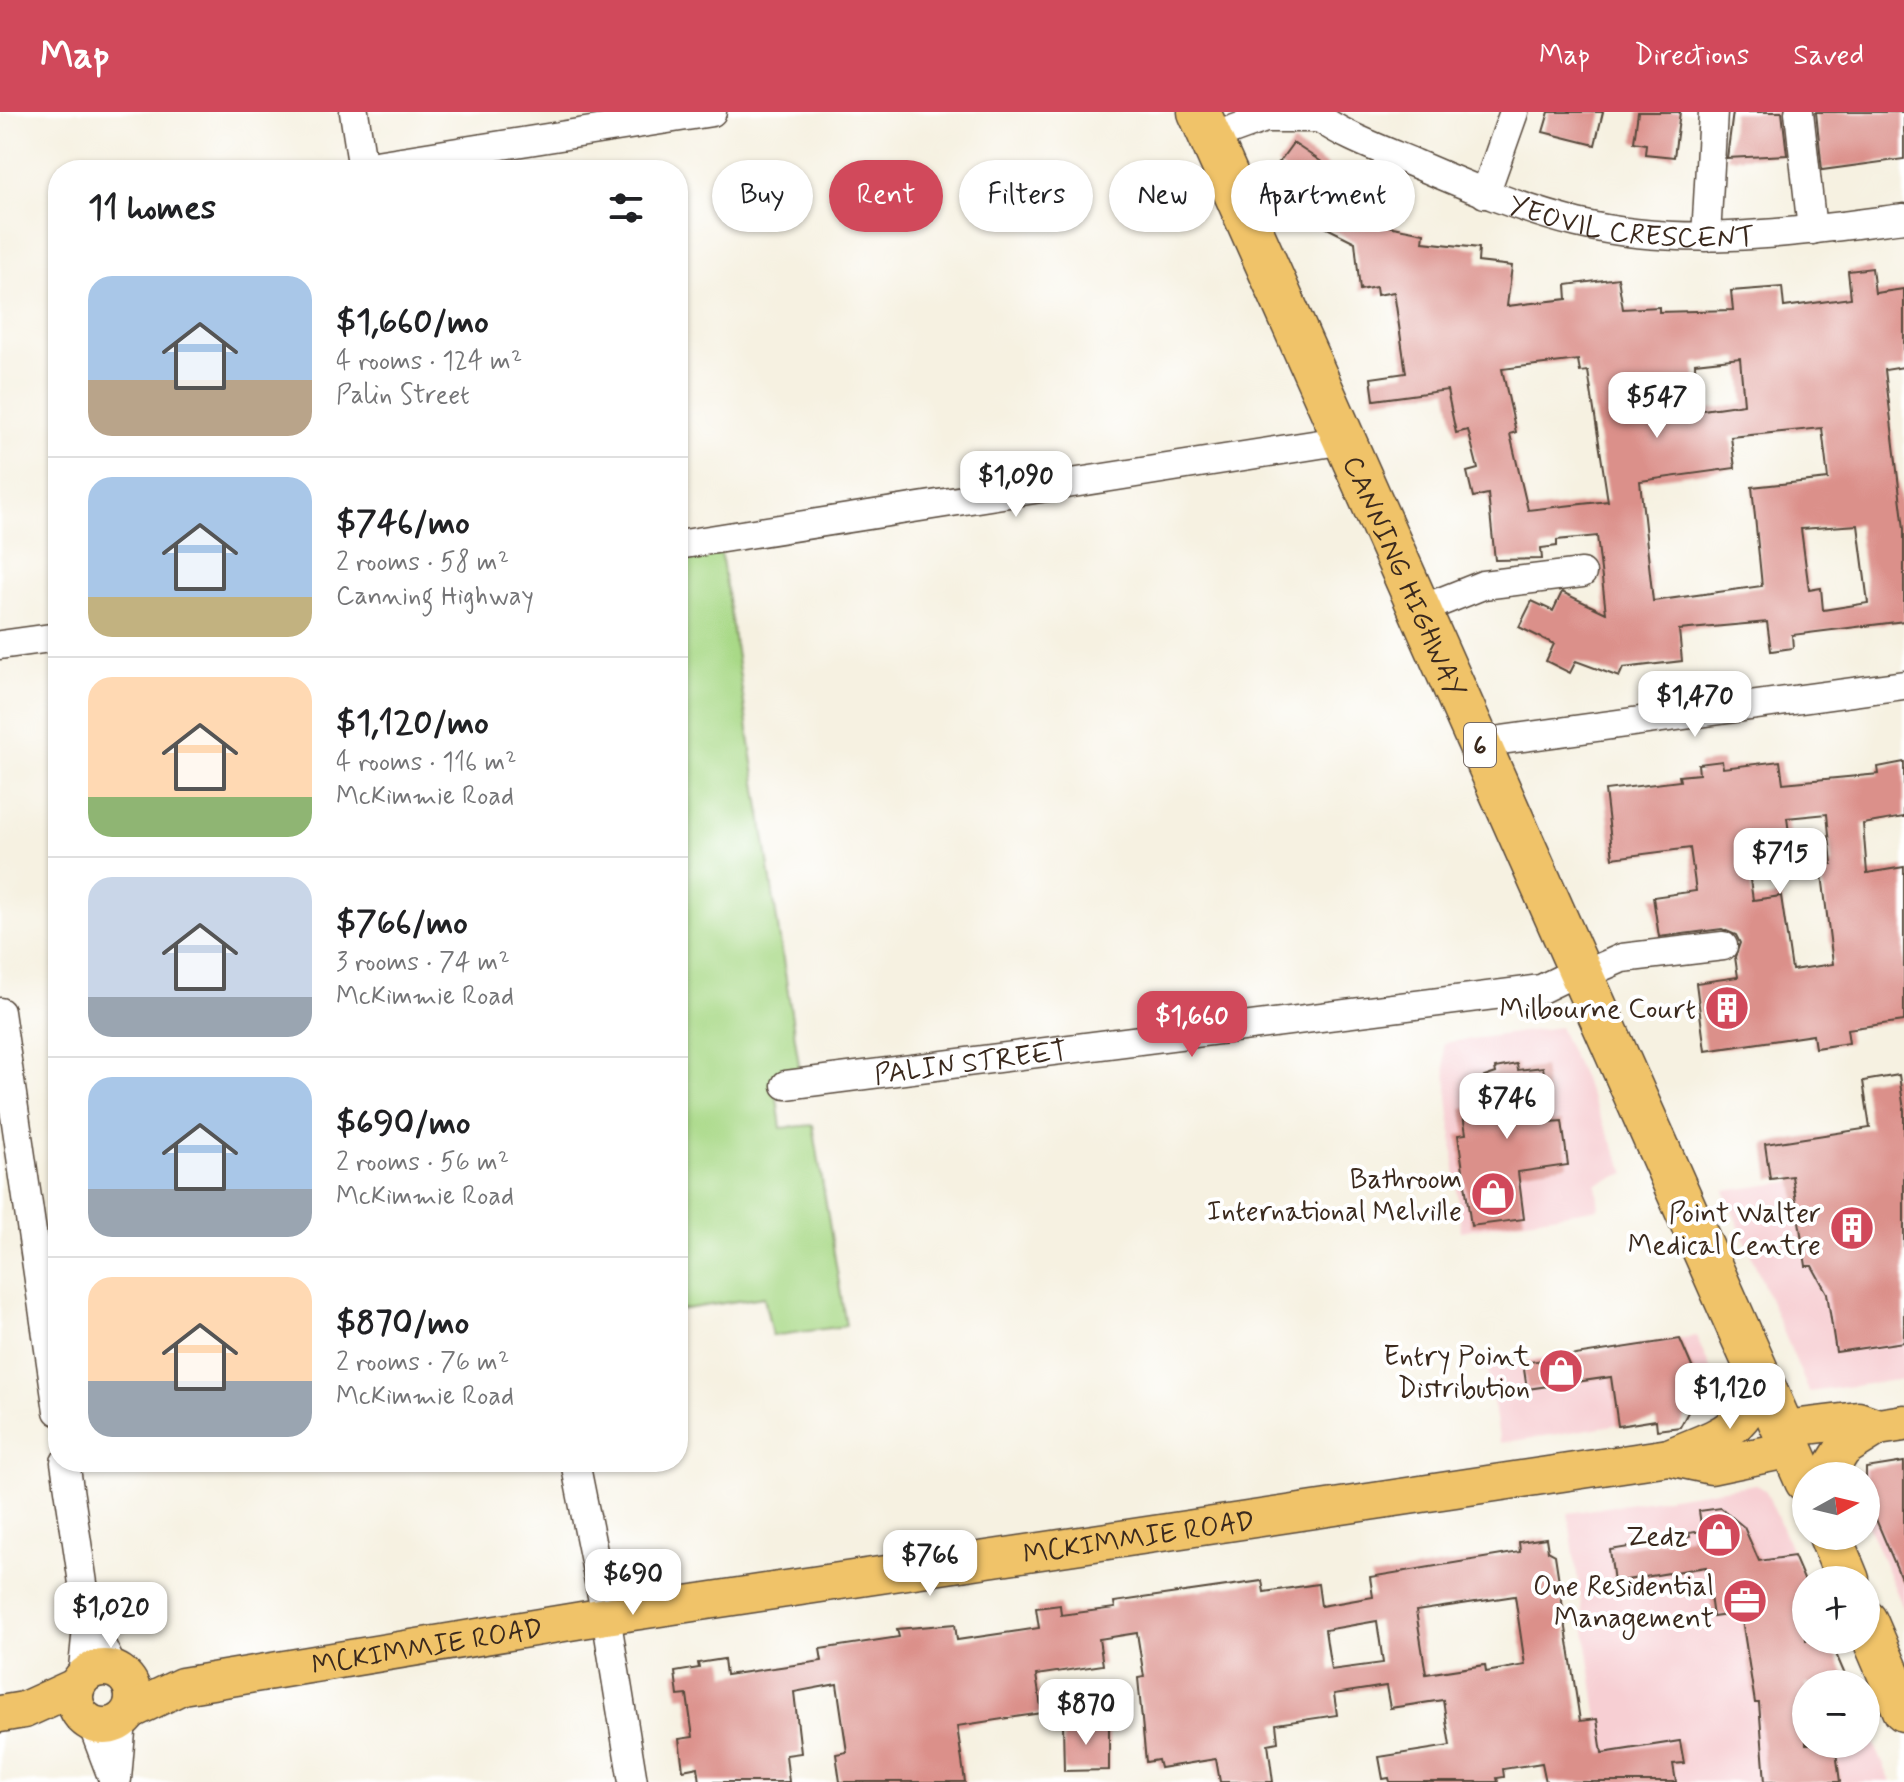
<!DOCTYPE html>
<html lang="en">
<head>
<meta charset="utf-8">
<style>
  body { margin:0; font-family:Mynerve,sans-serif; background:#f6f6f6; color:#202124; height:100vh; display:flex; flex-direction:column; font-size:30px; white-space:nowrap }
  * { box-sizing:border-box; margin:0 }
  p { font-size:26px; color:#757577 }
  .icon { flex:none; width:44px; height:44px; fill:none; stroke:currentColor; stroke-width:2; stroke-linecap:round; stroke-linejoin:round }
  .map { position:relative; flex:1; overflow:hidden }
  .details { position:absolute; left:48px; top:48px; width:640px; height:1312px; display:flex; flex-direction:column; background:#fff; border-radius:32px; box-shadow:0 2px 6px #0004 }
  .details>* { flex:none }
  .hud { position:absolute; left:712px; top:48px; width:760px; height:72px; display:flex; gap:16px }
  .needle { width:52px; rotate:82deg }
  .tools { position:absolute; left:1792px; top:1350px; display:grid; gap:16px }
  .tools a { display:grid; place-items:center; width:88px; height:88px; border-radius:50%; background:#fff; box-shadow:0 2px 6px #0004; font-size:40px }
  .price { position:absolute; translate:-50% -68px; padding:0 18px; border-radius:16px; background:#fff; color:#222; font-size:26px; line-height:52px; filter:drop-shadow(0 2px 4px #0008) }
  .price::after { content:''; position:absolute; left:50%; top:48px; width:24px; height:18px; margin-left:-12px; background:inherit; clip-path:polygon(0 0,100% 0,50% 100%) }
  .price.current { background:#d1495b; color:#fff }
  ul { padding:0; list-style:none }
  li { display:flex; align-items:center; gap:24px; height:200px; padding:0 40px }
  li+li { border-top:2px solid #e0e0e0 }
  li span { display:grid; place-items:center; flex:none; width:224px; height:160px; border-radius:24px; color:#555 }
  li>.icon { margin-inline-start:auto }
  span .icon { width:96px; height:96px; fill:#fffc; stroke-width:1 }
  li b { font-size:34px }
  h2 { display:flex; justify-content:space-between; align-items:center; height:96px; padding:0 40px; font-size:34px }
  .chip { padding:0 28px; border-radius:36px; background:#fff; box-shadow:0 2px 6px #0004; font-size:28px; line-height:72px }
  .chip.current { background:#d1495b; color:#fff }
  header { display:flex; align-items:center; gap:48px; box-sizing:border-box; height:112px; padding:0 40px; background:#d1495b; color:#fff }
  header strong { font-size:38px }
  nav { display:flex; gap:44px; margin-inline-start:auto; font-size:28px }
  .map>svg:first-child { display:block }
  .built { fill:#f7cfd3 }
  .green { fill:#a9d987; stroke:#728252; stroke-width:2 }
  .building { fill:#db908a; fill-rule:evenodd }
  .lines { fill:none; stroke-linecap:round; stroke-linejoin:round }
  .minor-casing { stroke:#57483b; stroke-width:31 }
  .major-casing { stroke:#57483b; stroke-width:39 }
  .highway-casing { stroke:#57483b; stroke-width:45 }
  .minor { stroke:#fff; stroke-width:28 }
  .major { stroke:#f0c369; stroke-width:36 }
  .highway { stroke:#f0c369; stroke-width:42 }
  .labels { text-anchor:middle; stroke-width:8; stroke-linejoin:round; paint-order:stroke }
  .shield { fill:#fff; stroke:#766a62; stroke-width:2 }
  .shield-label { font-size:26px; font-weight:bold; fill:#3b2a1e }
  .street-label { font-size:28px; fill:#3b2a1e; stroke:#fff }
  .poi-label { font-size:28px; fill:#3b2a1e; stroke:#fff; text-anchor:end }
</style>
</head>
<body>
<header>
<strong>Map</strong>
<nav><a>Map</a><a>Directions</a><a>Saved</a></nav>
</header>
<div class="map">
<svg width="1904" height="1670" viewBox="0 0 1904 1670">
  <rect width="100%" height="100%" fill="#fff"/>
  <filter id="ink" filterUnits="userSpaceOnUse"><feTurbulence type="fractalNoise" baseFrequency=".0125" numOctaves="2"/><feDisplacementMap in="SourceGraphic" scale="16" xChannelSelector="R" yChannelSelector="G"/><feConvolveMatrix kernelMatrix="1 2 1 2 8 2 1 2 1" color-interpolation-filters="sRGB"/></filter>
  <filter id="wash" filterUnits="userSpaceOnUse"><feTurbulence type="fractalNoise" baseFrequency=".006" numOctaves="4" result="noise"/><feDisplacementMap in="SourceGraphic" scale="32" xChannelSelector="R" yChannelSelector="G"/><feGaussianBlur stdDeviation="1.8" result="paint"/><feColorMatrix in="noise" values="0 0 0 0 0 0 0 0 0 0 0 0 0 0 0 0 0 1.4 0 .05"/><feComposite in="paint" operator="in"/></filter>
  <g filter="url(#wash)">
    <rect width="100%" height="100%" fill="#f6f1e1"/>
    <path class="built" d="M 1559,915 L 1626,1061 L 1596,1072 L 1599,1096 L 1461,1119 L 1443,931 Z
      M 1904,1054 L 1904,1267 L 1809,1280 L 1724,1079 Z
      M 1696,1224 L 1727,1295 L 1500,1331 L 1487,1254 Z
      M 1904,1350 L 1904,1498 L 1866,1408 L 1866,1364 L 1860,1364 L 1863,1356 Z
      M 1756,1372 L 1766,1379 L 1806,1472 L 1806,1632 L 1866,1632 L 1866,1613 L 1891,1670 L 1607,1670 L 1568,1401 Z"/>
    <path class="green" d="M 721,441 L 800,959 L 774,963 L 781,1016 L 813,1013 L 846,1214 L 772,1224 L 764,1185 L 678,1198 L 678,714 L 684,712 L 678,677 L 678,449 Z"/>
    <g id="blocks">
      <path class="building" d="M 1549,0 L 1603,0 L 1595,33 L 1543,20 Z
        M 1638,0 L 1680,0 L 1674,45 L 1645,42 L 1646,32 L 1634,30 Z
        M 1733,0 L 1782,0 L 1787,43 L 1727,46 Z
        M 1816,0 L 1904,0 L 1904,47 L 1822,58 Z
        M 1293,31 L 1352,70 L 1347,80 L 1378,99 L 1372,111 L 1424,121 L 1423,130 L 1479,136 L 1478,150 L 1512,154 L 1507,194 L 1567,187 L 1566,173 L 1618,166 L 1623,197 L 1659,195 L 1659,200 L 1733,198 L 1731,179 L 1782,175 L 1784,195 L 1851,186 L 1848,159 L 1872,156 L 1875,181 L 1904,177 L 1904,255 L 1885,258 L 1904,417 L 1904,509 L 1792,523 L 1793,536 L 1771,539 L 1767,510 L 1679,518 L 1682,549 L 1623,556 L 1619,565 L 1576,549 L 1570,561 L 1546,549 L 1554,532 L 1519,515 L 1532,489 L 1553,499 L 1562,480 L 1606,501 L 1597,424 L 1557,428 L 1557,434 L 1541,436 L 1542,447 L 1495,448 L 1488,382 L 1473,385 L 1467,360 L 1478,357 L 1468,318 L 1456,321 L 1447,278 L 1374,288 L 1371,266 L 1406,261 L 1394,180 L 1377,183 L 1376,175 L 1360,178 L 1355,130 L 1315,110 L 1302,71 L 1277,53 ZM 1740,246 L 1744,292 L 1696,299 L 1695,251 ZM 1578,248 L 1580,260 L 1588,259 L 1608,389 L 1528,398 L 1510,322 L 1516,320 L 1502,257 ZM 1822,316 L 1828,367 L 1752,375 L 1762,474 L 1653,489 L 1640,369 L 1735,356 L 1731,325 ZM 1858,413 L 1868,491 L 1823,498 L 1821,476 L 1809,478 L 1801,417 Z
        M 1722,649 L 1723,656 L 1780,649 L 1783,671 L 1879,662 L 1878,655 L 1904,650 L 1904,705 L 1863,712 L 1867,761 L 1904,755 L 1904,909 L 1847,917 L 1849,931 L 1815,936 L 1813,923 L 1705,939 L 1696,871 L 1738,865 L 1735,845 L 1740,831 L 1736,823 L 1722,817 L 1659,825 L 1653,785 L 1696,779 L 1690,736 L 1613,746 L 1605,678 L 1680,669 L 1679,664 L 1699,662 L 1698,652 ZM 1827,702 L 1832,752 L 1821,754 L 1833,852 L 1792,858 L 1781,784 L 1753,788 L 1746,741 L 1791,736 L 1787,706 Z
        M 1517,952 L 1518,958 L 1543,955 L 1551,1010 L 1562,1009 L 1568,1053 L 1518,1060 L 1524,1107 L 1471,1114 L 1458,1023 L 1466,1022 L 1462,996 L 1473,995 L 1470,970 L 1496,961 L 1495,956 Z
        M 1899,963 L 1904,998 L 1904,1230 L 1836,1240 L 1827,1181 L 1812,1154 L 1806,1154 L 1792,1064 L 1770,1067 L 1765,1032 L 1870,1016 L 1863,969 Z
        M 1680,1227 L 1701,1276 L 1680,1315 L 1657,1318 L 1656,1308 L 1618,1314 L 1611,1265 L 1527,1277 L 1523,1251 Z
        M 1904,1350 L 1904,1473 L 1866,1384 L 1866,1356 Z
        M 1721,1396 L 1744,1415 L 1759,1449 L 1794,1444 L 1806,1472 L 1806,1528 L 1830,1528 L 1849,1572 L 1806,1572 L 1806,1632 L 1835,1632 L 1840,1670 L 1765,1670 L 1759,1591 L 1755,1591 L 1741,1501 L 1713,1505 L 1706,1455 L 1614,1470 L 1610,1438 L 1690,1425 L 1689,1421 L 1702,1419 L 1699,1399 Z
        M 1546,1426 L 1548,1439 L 1555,1443 L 1580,1609 L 1597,1607 L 1602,1641 L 1680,1629 L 1684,1651 L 1673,1652 L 1676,1670 L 1546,1670 L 1542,1651 L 1503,1657 L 1504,1665 L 1497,1666 L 1498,1670 L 1390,1670 L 1389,1666 L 1383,1667 L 1379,1645 L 1450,1634 L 1443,1588 L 1390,1596 L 1386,1574 L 1334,1582 L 1337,1603 L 1276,1612 L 1278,1630 L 1268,1632 L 1273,1670 L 1220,1670 L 1216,1647 L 1160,1656 L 1158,1648 L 1146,1650 L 1138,1566 L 1144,1565 L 1137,1521 L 1099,1527 L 1103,1553 L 1036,1563 L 1042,1601 L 957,1614 L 965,1670 L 840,1670 L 836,1642 L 847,1640 L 837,1572 L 794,1580 L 801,1641 L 786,1643 L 789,1670 L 700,1670 L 698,1655 L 683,1658 L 679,1627 L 693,1625 L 687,1583 L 678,1584 L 675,1560 L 699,1556 L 698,1551 L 724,1547 L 726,1563 L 822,1549 L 820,1537 L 899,1525 L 897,1517 L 955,1512 L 957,1528 L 1039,1516 L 1036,1496 L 1060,1493 L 1061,1503 L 1115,1496 L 1114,1490 L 1262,1469 L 1264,1480 L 1318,1472 L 1321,1494 L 1373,1485 L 1370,1465 L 1520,1440 L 1519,1430 ZM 1515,1484 L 1525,1553 L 1486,1560 L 1485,1553 L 1426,1562 L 1416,1499 ZM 1377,1509 L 1383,1551 L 1331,1558 L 1325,1518 Z
        M 1063,1611 L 1109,1614 L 1109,1658 L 1064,1659 Z"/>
    </g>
  </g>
  <g filter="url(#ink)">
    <use href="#blocks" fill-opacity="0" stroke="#57483b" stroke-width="2"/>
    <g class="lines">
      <g class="minor-casing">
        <g id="minor">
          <path d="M 354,0 L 363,58"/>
          <path id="s1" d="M 1313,0 C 1334,21 1388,40 1416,52 C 1469,75 1521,97 1577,111 C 1685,137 1795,120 1904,106"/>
          <path d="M 1799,0 L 1812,118"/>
          <path d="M 1210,26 L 1265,6 L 1319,6"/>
          <path d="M 363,55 L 712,0"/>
          <path d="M 1485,82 L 1514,0"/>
          <path d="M 1706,125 L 1713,0"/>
          <path d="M 678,433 L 1345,328"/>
          <path d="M 1420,498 L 1483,473 L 1582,461"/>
          <path d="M 0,533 L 58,525"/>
          <path d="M 1479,631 L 1904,573"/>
          <path d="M 1583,863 L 1622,846 L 1723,834"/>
          <path d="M 0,900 L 58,1299"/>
          <path id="s2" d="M 786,973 L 1541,877 L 1580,858"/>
          <path d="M 65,1350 L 88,1505 L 82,1567"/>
          <path d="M 575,1350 L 606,1504 L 633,1670"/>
          <path d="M 88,1505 L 113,1557"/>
          <path d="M 92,1612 L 114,1670"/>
          <path d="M 117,1667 L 122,1608"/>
        </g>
      </g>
      <g class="major-casing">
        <g id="major">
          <path d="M 1783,1317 L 1858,1308 L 1878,1315 L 1904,1311"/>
          <path d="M 1669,1345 L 1711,1354 L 1792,1337"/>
          <path d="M 1826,1364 L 1843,1337 L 1878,1315"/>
          <circle cx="104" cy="1585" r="29"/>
          <path id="s3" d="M 130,1599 L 182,1574 L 606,1504 L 1669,1345 C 1717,1324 1744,1322 1761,1267"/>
          <path d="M 0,1602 L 24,1598 L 77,1574"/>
        </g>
      </g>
      <g class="highway-casing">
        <g id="highway">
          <path id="s4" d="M 1199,0 L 1806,1369"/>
          <path d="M 1830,1424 L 1848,1468"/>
          <path d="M 1866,1509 L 1904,1598"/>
        </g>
      </g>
      <use href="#minor" class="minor"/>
      <use href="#major" class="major"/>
      <use href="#highway" class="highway"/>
    </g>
  </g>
  <defs>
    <g id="building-disc" transform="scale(2.3)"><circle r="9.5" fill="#d1495b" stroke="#fff"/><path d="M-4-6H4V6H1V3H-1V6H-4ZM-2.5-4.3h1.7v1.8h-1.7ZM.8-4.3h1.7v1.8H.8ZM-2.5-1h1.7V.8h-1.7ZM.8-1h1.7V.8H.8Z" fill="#fff"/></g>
    <g id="shop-disc" transform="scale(2.3)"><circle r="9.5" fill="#d1495b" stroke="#fff"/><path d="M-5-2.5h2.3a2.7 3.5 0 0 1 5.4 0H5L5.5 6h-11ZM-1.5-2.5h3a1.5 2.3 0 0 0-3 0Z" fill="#fff"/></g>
    <g id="office-disc" transform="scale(2.3)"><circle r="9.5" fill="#d1495b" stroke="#fff"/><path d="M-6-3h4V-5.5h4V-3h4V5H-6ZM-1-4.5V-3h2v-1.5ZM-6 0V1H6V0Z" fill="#fff"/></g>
  </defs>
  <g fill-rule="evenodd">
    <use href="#building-disc" x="1727" y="896"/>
    <use href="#shop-disc" x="1493" y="1082"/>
    <use href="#building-disc" x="1852" y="1116"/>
    <use href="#shop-disc" x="1561" y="1259"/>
    <use href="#shop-disc" x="1719" y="1423"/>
    <use href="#office-disc" x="1745" y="1489"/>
  </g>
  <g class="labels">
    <rect class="shield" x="1464" y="611" width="32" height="44" rx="6"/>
    <g class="shield-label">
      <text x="1480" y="642">6</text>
    </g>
    <g class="street-label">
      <text dy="10" stroke="none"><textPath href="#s1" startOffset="342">YEOVIL CRESCENT</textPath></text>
      <text dy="10" stroke="none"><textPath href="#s4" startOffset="508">CANNING HIGHWAY</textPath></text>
      <text dy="10" stroke="none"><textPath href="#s2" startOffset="186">PALIN STREET</textPath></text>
      <text dy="10" stroke="none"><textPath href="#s3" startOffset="1026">MCKIMMIE ROAD</textPath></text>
      <text dy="10" stroke="none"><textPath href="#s3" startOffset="306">MCKIMMIE ROAD</textPath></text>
    </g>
    <g class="poi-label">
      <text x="1696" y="906">Milbourne Court</text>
      <text x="1462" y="1076">Bathroom<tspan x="1462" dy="32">International Melville</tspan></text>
      <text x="1821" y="1110">Point Walter<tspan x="1821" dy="32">Medical Centre</tspan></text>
      <text x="1530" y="1253">Entry Point<tspan x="1530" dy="32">Distribution</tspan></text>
      <text x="1688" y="1433">Zedz</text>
      <text x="1714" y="1483">One Residential<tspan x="1714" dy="32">Management</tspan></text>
    </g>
  </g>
</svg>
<div class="tools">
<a><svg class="needle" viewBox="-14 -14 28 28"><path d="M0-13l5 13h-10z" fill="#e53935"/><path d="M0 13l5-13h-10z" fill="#757577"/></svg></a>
<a>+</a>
<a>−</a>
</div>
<b class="price" style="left:1657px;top:328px">$547</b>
<b class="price" style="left:1016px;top:407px">$1,090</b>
<b class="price" style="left:1695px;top:627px">$1,470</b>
<b class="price" style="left:1780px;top:784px">$715</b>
<b class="price current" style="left:1192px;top:947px">$1,660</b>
<b class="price" style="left:1507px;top:1029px">$746</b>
<b class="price" style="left:1730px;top:1319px">$1,120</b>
<b class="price" style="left:930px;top:1486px">$766</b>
<b class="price" style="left:633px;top:1505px">$690</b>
<b class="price" style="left:111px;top:1538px">$1,020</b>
<b class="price" style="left:1086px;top:1635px">$870</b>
<div class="hud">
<a class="chip">Buy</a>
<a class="chip current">Rent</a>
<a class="chip">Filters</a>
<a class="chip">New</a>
<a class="chip">Apartment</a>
</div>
<section class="details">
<h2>11 homes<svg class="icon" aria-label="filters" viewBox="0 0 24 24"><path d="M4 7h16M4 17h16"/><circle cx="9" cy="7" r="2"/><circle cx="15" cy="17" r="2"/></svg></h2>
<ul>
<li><span style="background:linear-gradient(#a9c7e8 65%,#b9a48a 0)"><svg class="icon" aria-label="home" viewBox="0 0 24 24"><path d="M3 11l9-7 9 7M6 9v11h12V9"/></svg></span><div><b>$1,660/mo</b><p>4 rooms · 124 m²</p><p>Palin Street</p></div></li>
<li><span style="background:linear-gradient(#a9c7e8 75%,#c2b280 0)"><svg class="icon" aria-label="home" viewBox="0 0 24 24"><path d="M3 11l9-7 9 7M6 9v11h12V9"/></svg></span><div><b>$746/mo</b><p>2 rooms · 58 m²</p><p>Canning Highway</p></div></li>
<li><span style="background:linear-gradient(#ffd9b3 75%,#8fb573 0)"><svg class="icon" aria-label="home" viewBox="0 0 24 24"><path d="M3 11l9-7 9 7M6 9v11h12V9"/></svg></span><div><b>$1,120/mo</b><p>4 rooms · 116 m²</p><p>McKimmie Road</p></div></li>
<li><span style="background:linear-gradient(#c9d6e8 75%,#9aa5b1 0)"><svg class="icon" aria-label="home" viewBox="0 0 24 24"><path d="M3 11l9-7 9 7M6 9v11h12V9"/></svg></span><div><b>$766/mo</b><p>3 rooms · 74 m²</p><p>McKimmie Road</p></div></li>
<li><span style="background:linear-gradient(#a9c7e8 70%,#9aa5b1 0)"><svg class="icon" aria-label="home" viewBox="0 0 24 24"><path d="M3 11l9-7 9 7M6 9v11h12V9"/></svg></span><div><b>$690/mo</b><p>2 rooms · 56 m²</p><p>McKimmie Road</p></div></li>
<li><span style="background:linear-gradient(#ffd9b3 65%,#9aa5b1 0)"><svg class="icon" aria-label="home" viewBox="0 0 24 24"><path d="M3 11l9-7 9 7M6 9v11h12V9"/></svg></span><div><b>$870/mo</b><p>2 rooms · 76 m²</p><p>McKimmie Road</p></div></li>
</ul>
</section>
</div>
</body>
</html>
